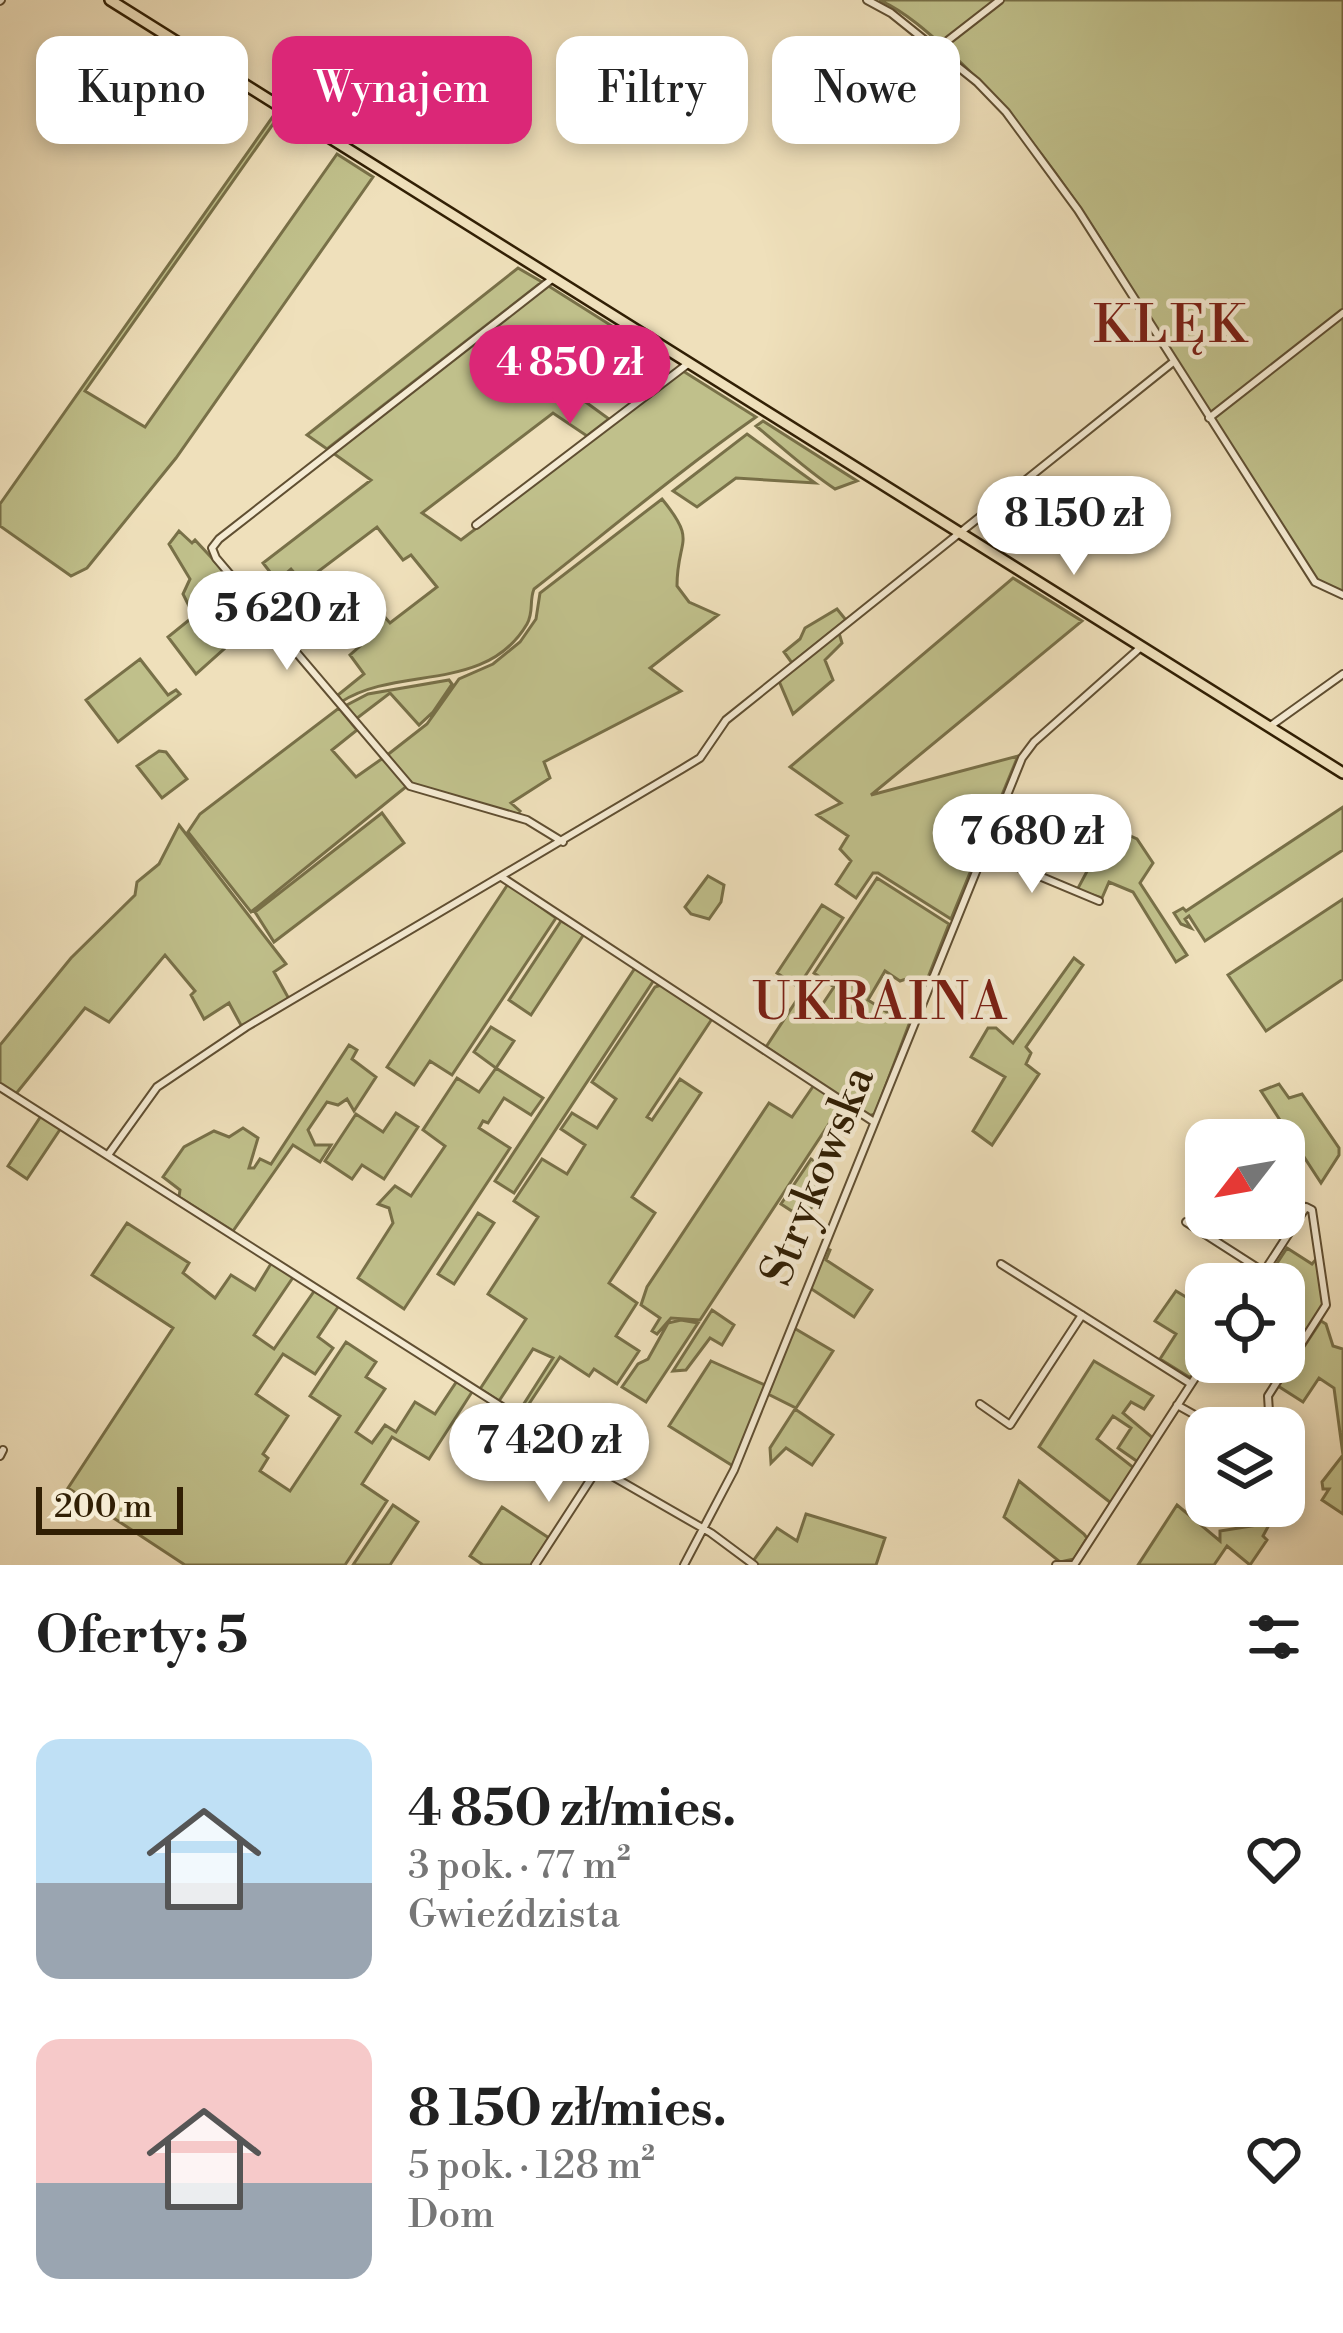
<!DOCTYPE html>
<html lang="pl">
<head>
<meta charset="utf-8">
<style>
  body { margin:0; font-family:"Libre Bodoni",serif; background:#f6f6f6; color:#222; height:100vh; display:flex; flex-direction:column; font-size:45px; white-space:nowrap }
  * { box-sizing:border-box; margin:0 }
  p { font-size:39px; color:#767676 }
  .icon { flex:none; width:66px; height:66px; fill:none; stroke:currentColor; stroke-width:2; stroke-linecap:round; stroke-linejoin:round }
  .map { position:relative; height:1565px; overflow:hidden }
  .drawer { display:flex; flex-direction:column; background:#fff; flex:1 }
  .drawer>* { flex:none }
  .hud { position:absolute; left:36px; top:36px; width:1272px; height:108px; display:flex; gap:24px }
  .needle { width:78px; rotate:239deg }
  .fabs { position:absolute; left:1185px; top:1119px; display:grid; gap:24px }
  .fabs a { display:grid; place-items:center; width:120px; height:120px; border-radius:24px; background:#fff; box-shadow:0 6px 18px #0003; font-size:60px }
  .scale { position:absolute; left:36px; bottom:30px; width:147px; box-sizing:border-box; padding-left:12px; border:6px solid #311f04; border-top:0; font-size:33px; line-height:42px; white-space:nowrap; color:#311f04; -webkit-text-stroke:9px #f5ebd3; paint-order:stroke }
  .price { position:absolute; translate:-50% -102px; padding:0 27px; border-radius:42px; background:#fff; color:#222; font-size:39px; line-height:78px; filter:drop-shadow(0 3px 6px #0008) }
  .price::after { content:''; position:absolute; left:50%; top:72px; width:36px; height:27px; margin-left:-18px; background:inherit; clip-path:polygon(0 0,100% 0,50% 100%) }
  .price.current { background:#db2777; color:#fff }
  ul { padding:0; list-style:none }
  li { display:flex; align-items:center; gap:36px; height:300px; padding:0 36px }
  li span { display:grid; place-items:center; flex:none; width:336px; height:240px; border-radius:24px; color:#555 }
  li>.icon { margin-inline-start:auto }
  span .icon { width:144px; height:144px; fill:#fffc; stroke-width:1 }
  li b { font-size:51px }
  h2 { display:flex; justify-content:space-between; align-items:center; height:144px; padding:0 36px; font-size:51px }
  .pill { padding:0 42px; border-radius:24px; background:#fff; box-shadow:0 6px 18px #0003; font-size:42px; line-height:108px }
  .pill.current { background:#db2777; color:#fff }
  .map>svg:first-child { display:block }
  .green { fill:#c0c08b; stroke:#787048; stroke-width:3 }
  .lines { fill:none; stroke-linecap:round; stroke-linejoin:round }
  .minor-casing { stroke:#604f32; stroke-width:10 }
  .major-casing { stroke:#311f04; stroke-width:14 }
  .minor { stroke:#f5ebd3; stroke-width:6 }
  .major { stroke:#efe0bb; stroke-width:9 }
  .labels { text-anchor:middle; stroke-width:9; stroke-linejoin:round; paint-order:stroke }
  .street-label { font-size:45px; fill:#311f04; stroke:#f5ebd3 }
  .quarter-label { font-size:51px; letter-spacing:3px; fill:#7a1f14; stroke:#f5ebd3 }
</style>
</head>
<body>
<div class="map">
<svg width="1343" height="1565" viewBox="0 0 1343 1565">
  <rect width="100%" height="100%" fill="#efe0bb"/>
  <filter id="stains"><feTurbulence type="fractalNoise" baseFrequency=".00167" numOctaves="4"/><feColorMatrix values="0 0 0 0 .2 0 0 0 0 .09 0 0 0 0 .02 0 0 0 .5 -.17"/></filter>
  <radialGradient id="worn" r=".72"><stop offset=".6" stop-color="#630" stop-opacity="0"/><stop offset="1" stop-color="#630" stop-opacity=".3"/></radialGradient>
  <path class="green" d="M 879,0 L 1343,0 L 1343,592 L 1316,581 C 1281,527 1245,474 1211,420 C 1132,293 1063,158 952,54 C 931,35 905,11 879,0 Z
    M 274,115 L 278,117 L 85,391 L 145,427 L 337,154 L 373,177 L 176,458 L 87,568 L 71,576 L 0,526 L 0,504 Z
    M 518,268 L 542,282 L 327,449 L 307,435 Z
    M 547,285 L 642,345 L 576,395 L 609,419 L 587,436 L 553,413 L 422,513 L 461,540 L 683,371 L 756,417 C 679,471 608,531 534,589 C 529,601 534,612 527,624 C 486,694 398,665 341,702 L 338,695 L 364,674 L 350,655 L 360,646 L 353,638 L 383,615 L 390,623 L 437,587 L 411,555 L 403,560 L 377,527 L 303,583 L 291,569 L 277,581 L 263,563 L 371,480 L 333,453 Z
    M 763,421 L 857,481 L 835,489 C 806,470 783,448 756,426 Z
    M 747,434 L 815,483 L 736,478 L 697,507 L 673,491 Z
    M 662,499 C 698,543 677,538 677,586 L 689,602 L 718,615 L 650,668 L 681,691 L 544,762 L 550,778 L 511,803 L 520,811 L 517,814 L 412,784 L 386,756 L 427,724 L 459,679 L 493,664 L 520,642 L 536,619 L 540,593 Z
    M 179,531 L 192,543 L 195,540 L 236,584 L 214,602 L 232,623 L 255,607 L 262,615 L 196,674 L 168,637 L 194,616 L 183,594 L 190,579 L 169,544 Z
    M 1013,578 L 1082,621 L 871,795 L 1018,756 L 951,919 L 878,873 L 873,873 L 856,898 L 836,884 L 851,861 L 840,849 L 848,836 L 817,815 L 841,803 L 790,767 Z
    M 837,609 L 846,620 L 792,663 L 784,652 L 800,639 L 805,628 Z
    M 839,633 L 842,643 L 825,660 L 833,680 L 793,714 L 779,681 Z
    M 140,659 L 168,695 L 176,690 L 180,694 L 118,742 L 86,700 Z
    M 449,680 L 452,684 L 433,712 L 419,725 L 390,693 L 356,719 L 345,706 L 368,694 Z
    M 339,708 L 357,730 L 332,750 L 356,777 L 383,758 L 407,786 L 251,912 L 188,832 L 200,814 Z
    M 159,751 L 166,752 L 187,779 L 162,798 L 137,766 Z
    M 1343,807 L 1343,850 L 1205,941 L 1189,916 L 1185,919 L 1191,928 L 1181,924 L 1174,913 L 1183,908 L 1186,911 Z
    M 382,813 L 404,843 L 274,942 L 255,912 Z
    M 179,825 L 286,964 L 274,972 L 289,999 L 242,1027 L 229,1003 L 204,1019 L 191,995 L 195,991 L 165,955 L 109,1022 L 85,1008 L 15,1095 L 0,1085 L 0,1045 L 71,958 L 135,895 L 137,882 L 159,864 Z
    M 1115,829 L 1137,839 L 1153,863 L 1140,883 L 1187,955 L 1176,962 L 1133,892 L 1109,882 L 1102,898 L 1077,890 L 1107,834 L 1112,835 Z
    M 708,876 L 724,885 L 721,902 L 709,919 L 691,914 L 685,907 Z
    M 877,878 L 949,924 L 925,985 L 906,979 L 900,981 L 885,971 L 868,1000 L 893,1016 L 897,1010 L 911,1019 L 875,1114 L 869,1116 L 766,1047 L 802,992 L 822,1005 L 834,987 L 814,973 Z
    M 508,884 L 556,918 L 452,1075 L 430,1061 L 414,1085 L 387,1067 Z
    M 1343,899 L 1343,979 L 1266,1031 L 1228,975 Z
    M 822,905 L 843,918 L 798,987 L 777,973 Z
    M 561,921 L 584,934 L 531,1015 L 509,1000 Z
    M 1074,958 L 1083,965 L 1026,1047 L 1031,1053 L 1026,1064 L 1039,1074 L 992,1145 L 973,1131 L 1005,1077 L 971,1057 L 988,1028 L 996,1028 L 1013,1043 Z
    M 635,968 L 654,980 L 514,1193 L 495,1181 Z
    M 661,985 L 712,1019 L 647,1117 L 652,1120 L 680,1079 L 701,1093 L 632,1197 L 655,1213 L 609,1283 L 637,1303 L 616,1336 L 639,1351 L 617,1384 L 594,1369 L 589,1376 L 560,1357 L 521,1416 L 518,1413 L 553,1358 L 533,1349 L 499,1401 L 480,1389 L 526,1319 L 488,1294 L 538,1217 L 514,1201 L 542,1159 L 567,1174 L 585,1145 L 561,1129 L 572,1113 L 597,1128 L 616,1099 L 592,1082 L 655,987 Z
    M 491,1027 L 514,1041 L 496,1068 L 543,1098 L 531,1115 L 504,1098 L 488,1123 L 483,1121 L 479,1128 L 510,1148 L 404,1309 L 358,1278 L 393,1223 L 389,1208 L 378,1204 L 395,1186 L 411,1196 L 445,1146 L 423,1130 L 457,1078 L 479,1092 L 496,1068 L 474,1052 Z
    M 349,1045 L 357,1050 L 352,1059 L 376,1077 L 354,1111 L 347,1099 L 338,1105 L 327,1102 L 308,1130 L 315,1145 L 331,1145 L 320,1162 L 293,1145 L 233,1231 L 179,1197 L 180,1190 L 163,1177 L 184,1147 L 214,1131 L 229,1137 L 243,1128 L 258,1138 L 249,1168 L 254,1168 L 260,1159 L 271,1164 Z
    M 1279,1084 L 1289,1098 L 1302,1094 L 1339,1148 L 1339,1155 L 1321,1183 L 1261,1091 Z
    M 814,1085 L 842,1104 L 700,1320 L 671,1318 L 657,1334 L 652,1331 L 660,1318 L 641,1305 L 647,1287 L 769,1103 L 792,1117 Z
    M 396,1113 L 418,1127 L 384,1179 L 362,1165 L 352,1179 L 325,1161 L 356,1114 L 383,1132 Z
    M 41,1116 L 61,1128 L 27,1179 L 8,1166 Z
    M 811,1159 L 834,1173 L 804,1219 L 781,1204 Z
    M 478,1213 L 494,1223 L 454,1284 L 438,1274 Z
    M 127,1223 L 189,1263 L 183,1273 L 215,1298 L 231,1275 L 255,1290 L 272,1262 L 294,1276 L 254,1335 L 274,1349 L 315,1290 L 340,1304 L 318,1337 L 333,1348 L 315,1374 L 283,1354 L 256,1394 L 288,1416 L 263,1454 L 268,1458 L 260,1471 L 290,1491 L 340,1416 L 310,1396 L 346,1342 L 376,1362 L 366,1377 L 385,1389 L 356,1432 L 372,1443 L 385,1425 L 396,1432 L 415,1402 L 435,1414 L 457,1381 L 472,1392 L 429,1459 L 392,1437 L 362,1484 L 387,1501 L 345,1565 L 185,1565 L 68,1488 L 173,1328 L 92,1275 Z
    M 825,1248 L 830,1250 L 826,1260 L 872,1290 L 854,1317 L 810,1288 Z
    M 1287,1248 L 1312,1264 L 1318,1257 L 1324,1307 L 1303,1334 L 1284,1321 L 1284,1308 L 1297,1287 L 1272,1271 Z
    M 1176,1291 L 1206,1309 L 1206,1358 L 1194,1376 L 1189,1377 L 1160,1359 L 1176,1334 L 1155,1321 Z
    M 712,1310 L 734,1325 L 722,1345 L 710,1338 L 686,1370 L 673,1371 Z
    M 681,1320 L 698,1323 L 646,1402 L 622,1387 L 638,1364 L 648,1359 L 668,1323 Z
    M 1321,1321 L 1326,1324 L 1333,1346 L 1343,1349 L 1343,1514 L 1322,1500 L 1329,1489 L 1323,1489 L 1322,1482 L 1343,1455 L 1334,1388 L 1319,1378 L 1303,1402 L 1278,1386 Z
    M 794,1328 L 833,1351 L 796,1408 L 768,1394 Z
    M 711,1361 L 765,1385 L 733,1466 L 669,1426 Z
    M 1094,1361 L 1153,1396 L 1144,1409 L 1131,1402 L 1123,1413 L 1153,1438 L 1138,1462 L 1118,1448 L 1131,1428 L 1113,1416 L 1097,1439 L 1134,1468 L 1111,1503 L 1039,1447 Z
    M 795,1409 L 833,1435 L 812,1465 L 786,1448 L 771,1463 L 770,1448 Z
    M 1019,1481 L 1084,1534 L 1087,1538 L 1074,1559 L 1060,1562 L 1004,1517 Z
    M 393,1505 L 418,1522 L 390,1565 L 353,1565 Z
    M 1177,1505 L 1220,1541 L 1220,1531 L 1270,1523 L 1263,1536 L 1267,1540 L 1250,1565 L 1227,1546 L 1214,1565 L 1138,1565 Z
    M 502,1507 L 549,1538 L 531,1565 L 483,1565 L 470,1556 Z
    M 806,1514 L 885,1538 L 876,1565 L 759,1565 L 753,1561 L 777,1528 L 797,1541 Z"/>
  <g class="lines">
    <g class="minor-casing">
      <path id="minor" d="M 867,0 L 891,13 L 977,82 L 1006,112 L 1078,210 L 1315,582 L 1343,595
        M 0,1 L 1,0
        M 937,49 L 1000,0
        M 552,279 L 219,539 L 212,548 L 216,558 L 410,786 L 527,820 L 563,842
        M 1209,418 L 1343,313
        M 476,525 L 689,363
        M 1269,727 L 1343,674
        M 982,852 L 1099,901
        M 503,878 L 874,1122
        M 0,1087 L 598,1468 L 711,1533 L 754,1565
        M 108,1155 L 157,1087 L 246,1027 L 682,769 L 700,758 L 726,720 L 1172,363
        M 1186,1222 L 1264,1272
        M 1001,1264 L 1191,1384
        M 1256,1284 L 1306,1207 L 1312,1210 L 1326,1305 L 1268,1396 L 1270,1428
        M 980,1404 L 1010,1425 L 1082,1315
        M 1177,1405 L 1211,1424 L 1269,1424
        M 0,1456 L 3,1450
        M 1204,1501 L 1206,1501
        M 535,1565 L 598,1468
        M 684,1565 L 734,1470 L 1022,758 L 1034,742 L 1141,647
        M 1056,1565 L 1075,1565
        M 1074,1565 L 1206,1361"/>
    </g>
    <g class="major-casing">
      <path id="major" d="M 110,0 L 1343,773"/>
    </g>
    <use href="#minor" class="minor"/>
    <use href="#major" class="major"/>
  </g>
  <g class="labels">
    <g class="street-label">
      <text transform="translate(816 1175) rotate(-68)" y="16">Strykowska</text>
    </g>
    <g class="quarter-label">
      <text x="1171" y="342">KLĘK</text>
      <text x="881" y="1019">UKRAINA</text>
    </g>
  </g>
  <rect width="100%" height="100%" filter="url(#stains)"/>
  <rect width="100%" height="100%" fill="url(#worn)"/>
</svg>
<div class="fabs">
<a><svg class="needle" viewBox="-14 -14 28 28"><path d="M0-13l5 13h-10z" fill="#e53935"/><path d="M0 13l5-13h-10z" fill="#767676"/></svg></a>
<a><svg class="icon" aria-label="locate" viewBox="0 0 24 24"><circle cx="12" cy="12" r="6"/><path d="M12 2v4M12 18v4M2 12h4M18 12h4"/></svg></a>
<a><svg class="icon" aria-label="layers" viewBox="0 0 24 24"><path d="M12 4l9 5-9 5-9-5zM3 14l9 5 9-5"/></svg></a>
</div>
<div class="scale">200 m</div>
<b class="price current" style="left:570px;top:427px">4 850 zł</b>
<b class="price" style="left:1074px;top:578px">8 150 zł</b>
<b class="price" style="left:287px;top:673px">5 620 zł</b>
<b class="price" style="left:1032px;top:896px">7 680 zł</b>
<b class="price" style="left:549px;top:1505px">7 420 zł</b>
<div class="hud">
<a class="pill">Kupno</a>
<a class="pill current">Wynajem</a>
<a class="pill">Filtry</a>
<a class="pill">Nowe</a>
</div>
</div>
<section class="drawer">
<h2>Oferty: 5<svg class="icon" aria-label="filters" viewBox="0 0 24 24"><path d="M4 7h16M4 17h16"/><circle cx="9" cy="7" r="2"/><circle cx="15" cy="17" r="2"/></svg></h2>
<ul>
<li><span style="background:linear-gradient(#bfe0f5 60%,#9aa5b1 0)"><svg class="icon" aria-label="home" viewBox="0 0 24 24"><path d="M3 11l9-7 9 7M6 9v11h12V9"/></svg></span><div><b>4 850 zł/mies.</b><p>3 pok. · 77 m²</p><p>Gwieździsta</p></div><svg class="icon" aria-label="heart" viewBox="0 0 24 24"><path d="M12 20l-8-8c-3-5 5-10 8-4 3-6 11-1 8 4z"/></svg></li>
<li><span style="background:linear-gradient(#f6c9c9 60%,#9aa5b1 0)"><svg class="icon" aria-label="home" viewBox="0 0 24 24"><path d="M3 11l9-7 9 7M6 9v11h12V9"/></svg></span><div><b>8 150 zł/mies.</b><p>5 pok. · 128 m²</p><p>Dom</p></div><svg class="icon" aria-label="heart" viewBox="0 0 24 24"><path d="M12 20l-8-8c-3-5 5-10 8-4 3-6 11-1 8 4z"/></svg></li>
</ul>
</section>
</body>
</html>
